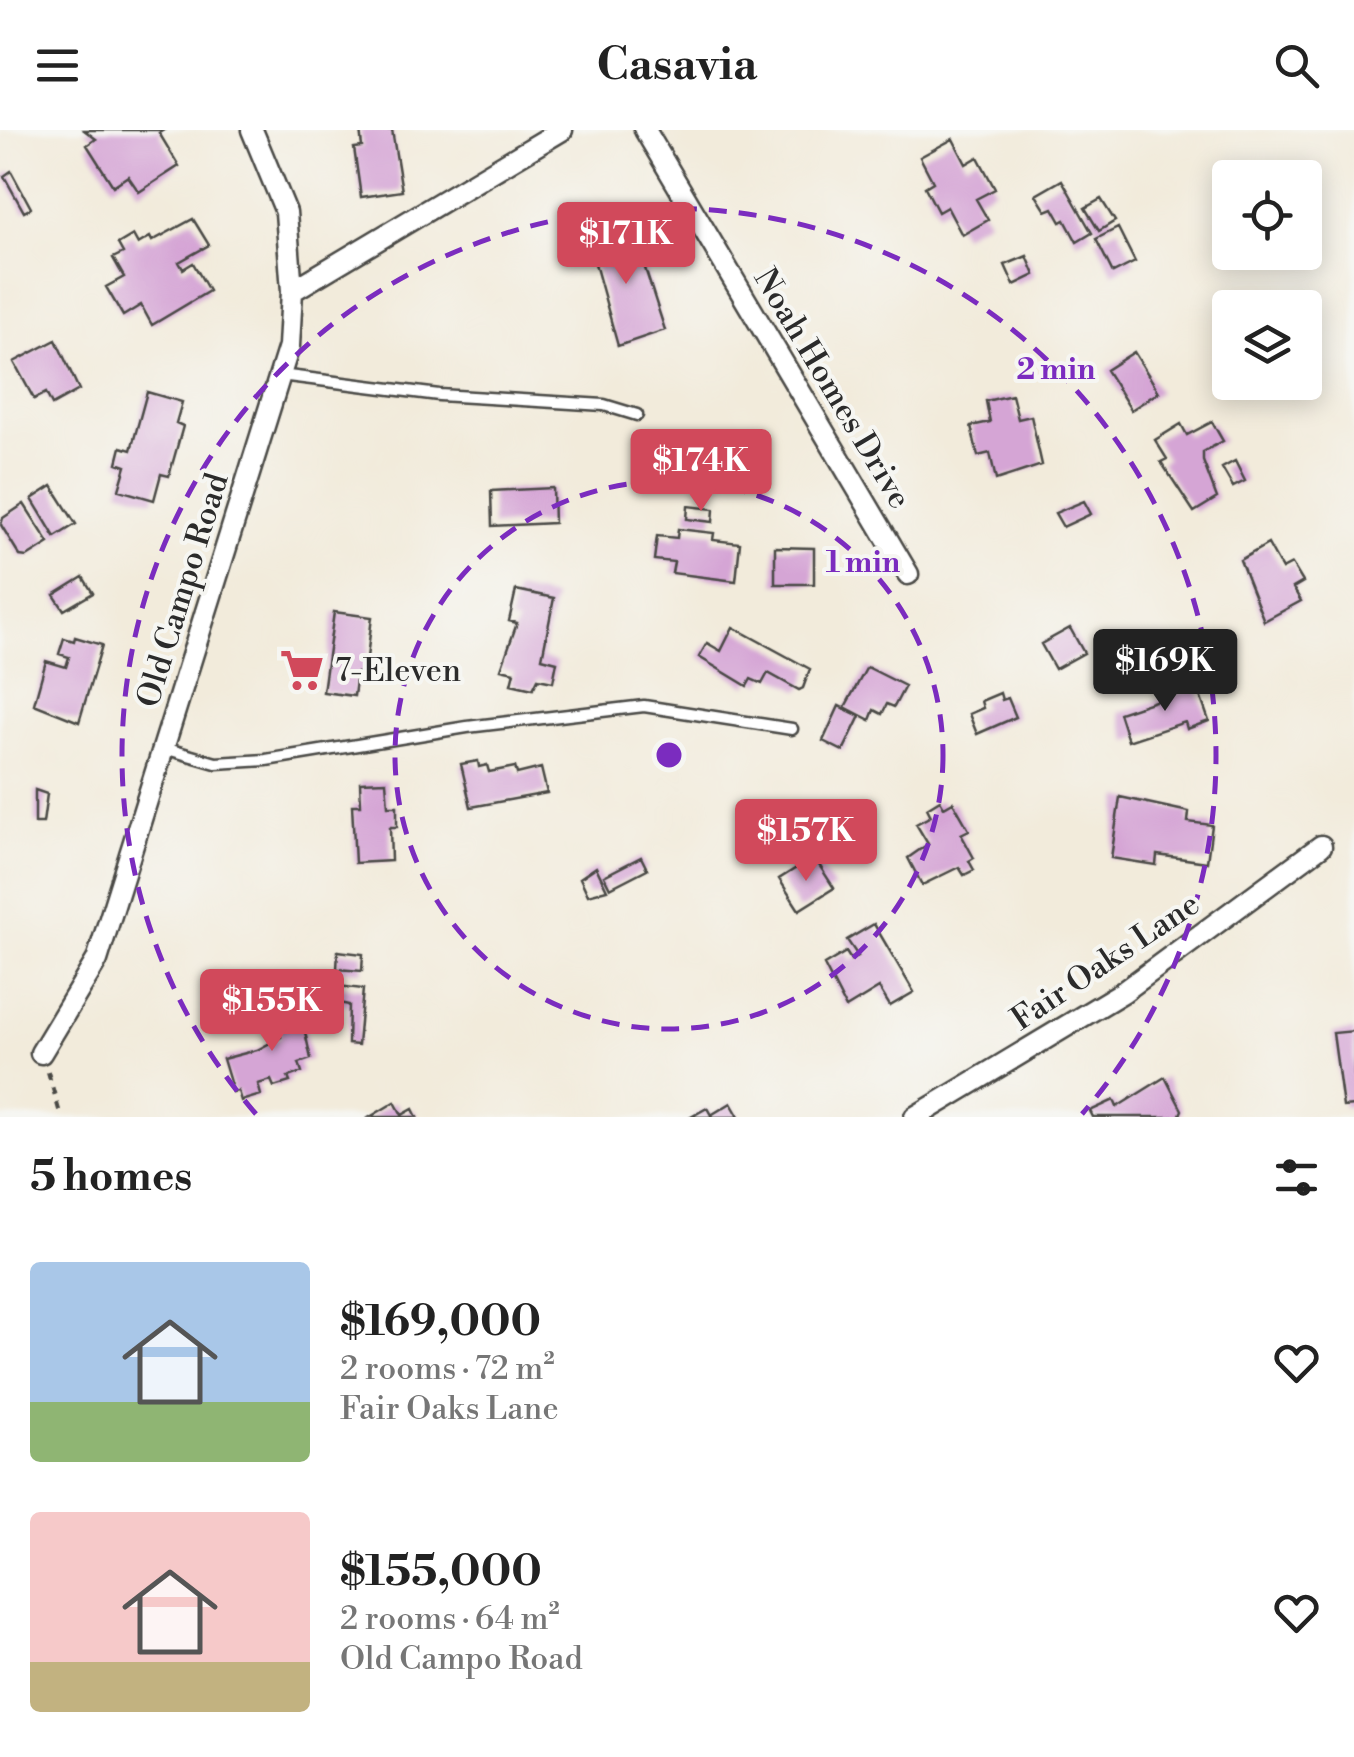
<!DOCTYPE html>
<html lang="en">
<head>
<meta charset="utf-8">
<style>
  body { margin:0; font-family:"Libre Bodoni",serif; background:#f6f6f6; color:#222; height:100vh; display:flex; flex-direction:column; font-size:38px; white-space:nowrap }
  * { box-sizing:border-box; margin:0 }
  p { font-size:32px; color:#767676 }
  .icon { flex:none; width:55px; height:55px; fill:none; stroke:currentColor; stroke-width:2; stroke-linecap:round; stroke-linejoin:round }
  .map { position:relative; height:987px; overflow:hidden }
  .panel { display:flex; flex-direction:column; background:#fff; flex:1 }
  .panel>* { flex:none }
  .buttons { position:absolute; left:1212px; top:30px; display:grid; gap:20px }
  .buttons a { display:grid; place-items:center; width:110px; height:110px; border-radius:10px; background:#fff; box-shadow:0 5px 25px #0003; font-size:50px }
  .price { position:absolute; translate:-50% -85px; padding:0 22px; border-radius:10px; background:#d1495b; color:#fff; font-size:32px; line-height:65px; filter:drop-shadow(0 2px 5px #0008) }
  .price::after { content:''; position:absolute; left:50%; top:60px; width:30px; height:22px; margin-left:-15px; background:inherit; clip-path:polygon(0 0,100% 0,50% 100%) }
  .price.on { background:#222; color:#fff }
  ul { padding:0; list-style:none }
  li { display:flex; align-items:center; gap:30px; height:250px; padding:0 30px }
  li span { display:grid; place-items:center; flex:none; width:280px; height:200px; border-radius:10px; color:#555 }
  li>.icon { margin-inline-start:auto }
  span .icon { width:120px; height:120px; fill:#fffc; stroke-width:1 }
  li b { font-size:42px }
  h2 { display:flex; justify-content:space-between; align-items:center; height:120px; padding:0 30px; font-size:42px }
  header { display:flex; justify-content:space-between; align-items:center; height:130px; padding:0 30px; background:#fff; font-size:45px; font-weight:700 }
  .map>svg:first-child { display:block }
  .building { fill:#d5a5d5 }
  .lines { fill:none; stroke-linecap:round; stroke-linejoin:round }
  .service-casing { stroke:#494845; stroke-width:15 }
  .minor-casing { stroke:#494845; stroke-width:25 }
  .path { stroke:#494845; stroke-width:4; stroke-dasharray:8 8; stroke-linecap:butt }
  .service { stroke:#fff; stroke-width:10 }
  .minor { stroke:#fff; stroke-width:20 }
  .ring { fill:none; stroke:#7b2cbf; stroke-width:5; stroke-dasharray:18 12 }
  .labels { text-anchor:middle; stroke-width:8; stroke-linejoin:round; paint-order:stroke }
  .street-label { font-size:32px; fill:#2b2b2b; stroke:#f6f6f2 }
  .poi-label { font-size:32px; fill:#2b2b2b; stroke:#f6f6f2; text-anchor:start }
  .centre { fill:#7b2cbf; stroke:#f6f6f2; stroke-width:5 }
  .ring-label { font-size:30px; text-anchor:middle; font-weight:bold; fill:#7b2cbf; stroke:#f6f6f2; stroke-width:8; stroke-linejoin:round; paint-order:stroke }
</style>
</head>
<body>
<header><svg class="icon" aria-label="menu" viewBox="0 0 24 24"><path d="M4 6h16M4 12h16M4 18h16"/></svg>Casavia<svg class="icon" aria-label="search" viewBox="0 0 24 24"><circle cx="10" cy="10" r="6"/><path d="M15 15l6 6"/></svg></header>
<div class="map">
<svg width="1354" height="987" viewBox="0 0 1354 987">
  <rect width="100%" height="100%" fill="#f6f6f2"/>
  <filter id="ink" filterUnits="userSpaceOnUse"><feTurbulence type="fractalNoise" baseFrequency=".01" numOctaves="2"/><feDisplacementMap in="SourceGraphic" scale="20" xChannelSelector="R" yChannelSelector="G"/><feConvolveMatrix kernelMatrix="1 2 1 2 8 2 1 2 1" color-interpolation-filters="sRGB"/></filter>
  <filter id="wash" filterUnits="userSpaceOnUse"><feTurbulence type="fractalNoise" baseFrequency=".0048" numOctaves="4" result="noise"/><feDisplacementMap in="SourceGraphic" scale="40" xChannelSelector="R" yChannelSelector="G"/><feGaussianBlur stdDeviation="2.25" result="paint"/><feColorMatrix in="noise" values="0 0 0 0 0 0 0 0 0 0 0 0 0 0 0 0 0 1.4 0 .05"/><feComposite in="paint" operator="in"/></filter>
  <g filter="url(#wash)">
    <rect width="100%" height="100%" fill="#f2ebdb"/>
    <g id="blocks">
      <path class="building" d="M 84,0 L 164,0 L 159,3 L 179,36 L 139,62 L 128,46 L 113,56 L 87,15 L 96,9 Z
        M 360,0 L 392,0 L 402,61 L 361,67 L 354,18 L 362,17 Z
        M 953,9 L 966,34 L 978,27 L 995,59 L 976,69 L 988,90 L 962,105 L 947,77 L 938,82 L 925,57 L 933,52 L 920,27 Z
        M 11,41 L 31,78 L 24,82 L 4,46 Z
        M 1062,50 L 1092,103 L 1077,112 L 1065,90 L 1061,92 L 1053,78 L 1046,81 L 1036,65 Z
        M 1101,69 L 1115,91 L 1099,101 L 1085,78 Z
        M 193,89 L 209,115 L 179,132 L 183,139 L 193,133 L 209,161 L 152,195 L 141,175 L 123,186 L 106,157 L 124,147 L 113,128 L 123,123 L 118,114 L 133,105 L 138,114 L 150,107 L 152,111 Z
        M 632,98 L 665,200 L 618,216 L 589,112 Z
        M 1118,98 L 1135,132 L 1113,143 L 1096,109 Z
        M 1027,126 L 1035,145 L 1014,155 L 1005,135 Z
        M 56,210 L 79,260 L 52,275 L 46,263 L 34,269 L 14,232 Z
        M 1134,222 L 1159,262 L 1131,280 L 1106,240 Z
        M 147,262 L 182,272 L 176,293 L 183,296 L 169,346 L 161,344 L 154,370 L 119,360 L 126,336 L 117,333 L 121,317 L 131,320 Z
        M 1012,265 L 1018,289 L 1031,286 L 1042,335 L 996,350 L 990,323 L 978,326 L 971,296 L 990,292 L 986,271 Z
        M 1212,292 L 1223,311 L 1203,322 L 1203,331 L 1217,368 L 1194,382 L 1161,332 L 1167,329 L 1155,310 L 1181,294 L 1187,305 Z
        M 1235,331 L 1245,351 L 1233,357 L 1222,338 Z
        M 52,356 L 76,394 L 55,407 L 32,369 Z
        M 553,358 L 554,393 L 492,396 L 491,361 Z
        M 1084,371 L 1091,384 L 1063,397 L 1055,383 Z
        M 24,374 L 49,413 L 27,427 L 20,426 L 1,395 L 3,388 Z
        M 688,376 L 714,379 L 713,392 L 687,389 Z
        M 678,399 L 714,403 L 713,410 L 740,413 L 736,451 L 672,443 L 674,432 L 654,430 L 657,406 L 677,408 Z
        M 1268,414 L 1282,439 L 1292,434 L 1303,452 L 1293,458 L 1301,471 L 1264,491 L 1240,430 Z
        M 775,417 L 814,418 L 814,454 L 775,454 Z
        M 83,447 L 93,463 L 64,480 L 54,465 Z
        M 516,460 L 554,468 L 542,528 L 557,532 L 553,552 L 538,549 L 533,559 L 511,554 L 514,542 L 501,539 L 517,493 L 509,491 Z
        M 334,482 L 372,487 L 365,544 L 357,543 L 354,566 L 323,562 Z
        M 733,497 L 810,539 L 803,558 L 799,560 L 768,543 L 762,554 L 751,549 L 747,556 L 699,527 L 707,513 L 721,521 Z
        M 1070,498 L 1084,523 L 1055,539 L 1041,514 Z
        M 75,507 L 102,515 L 79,592 L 34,574 L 46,531 L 66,537 L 69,527 L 59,524 L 64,508 L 74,511 Z
        M 867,537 L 905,556 L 894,577 L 887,574 L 882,584 L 874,580 L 870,590 L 845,577 Z
        M 1197,557 L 1209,591 L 1187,599 L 1185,592 L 1128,611 L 1119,583 Z
        M 1000,563 L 1002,570 L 1008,568 L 1016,587 L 977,604 L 969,584 L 983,578 L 981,571 Z
        M 839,576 L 860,586 L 843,621 L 823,611 Z
        M 478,631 L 479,637 L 487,635 L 489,642 L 515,637 L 517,644 L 541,638 L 547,663 L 471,677 L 461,634 Z
        M 386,651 L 388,676 L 397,676 L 397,697 L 390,697 L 391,731 L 355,733 L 352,675 L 361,675 L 360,652 Z
        M 35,660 L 47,664 L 43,693 L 35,693 Z
        M 1120,667 L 1189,682 L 1188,692 L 1212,695 L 1207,732 L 1157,725 L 1156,735 L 1111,728 Z
        M 940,670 L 944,677 L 953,672 L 969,700 L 961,704 L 974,728 L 969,731 L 974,740 L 964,745 L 959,737 L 922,755 L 908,728 L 928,714 L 916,694 L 931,686 L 927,678 Z
        M 641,727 L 647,739 L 610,758 L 604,746 Z
        M 814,727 L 834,758 L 799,780 L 779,749 Z
        M 596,737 L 607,760 L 588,765 L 580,748 Z
        M 874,794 L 914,862 L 890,876 L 879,858 L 846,878 L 824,835 L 846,822 L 851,830 L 858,826 L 847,810 Z
        M 338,821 L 363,824 L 362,841 L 337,839 Z
        M 338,856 L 363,859 L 358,915 L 348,914 L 349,875 L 334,872 Z
        M 297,866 L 311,929 L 299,933 L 302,942 L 288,947 L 290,952 L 274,957 L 271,950 L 258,954 L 261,965 L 241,971 L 238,961 L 233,962 L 223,929 L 257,920 L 281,907 L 270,875 Z
        M 1354,901 L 1354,976 L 1343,977 L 1333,903 Z
        M 1165,947 L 1182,980 L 1179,987 L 1093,987 L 1090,981 L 1114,970 L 1117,977 Z
        M 395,972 L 402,985 L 413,979 L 417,987 L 370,987 Z
        M 731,973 L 739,987 L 691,987 L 707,978 L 711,985 Z"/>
    </g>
  </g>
  <g filter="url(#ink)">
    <use href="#blocks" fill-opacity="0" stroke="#494845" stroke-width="2.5"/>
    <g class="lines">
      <g class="service-casing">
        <path id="service" d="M 280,245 L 439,265 L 604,275 L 637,285
          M 164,618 L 216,633 L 266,630 L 467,597 L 644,576 L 792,599"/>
      </g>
      <g class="minor-casing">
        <path id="minor" d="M 645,0 L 908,444
          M 292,161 L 562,0
          M 41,923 L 97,830 L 289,216 L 292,161 L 286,82 L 252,0
          M 915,987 L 1123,862 L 1321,716"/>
      </g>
      <path class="path" d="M 48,942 L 61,987"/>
      <use href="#service" class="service"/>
      <use href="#minor" class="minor"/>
    </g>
  </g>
  <g class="ring">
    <circle cx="669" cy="625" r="274"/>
    <path d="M256 984A547 547 0 1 1 1082 984"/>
  </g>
  <defs>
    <g id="supermarket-bare" transform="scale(3.45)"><path d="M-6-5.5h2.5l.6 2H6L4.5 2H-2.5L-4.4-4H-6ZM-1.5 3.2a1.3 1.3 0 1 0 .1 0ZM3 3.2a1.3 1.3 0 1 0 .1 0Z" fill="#d1495b" stroke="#f6f6f2" stroke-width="2.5" paint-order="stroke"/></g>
  </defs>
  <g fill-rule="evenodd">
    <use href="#supermarket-bare" x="302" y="540"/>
  </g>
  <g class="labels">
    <g class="street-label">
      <text transform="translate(833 258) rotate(59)" y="11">Noah Homes Drive</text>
      <text transform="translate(182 460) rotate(-73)" y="11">Old Campo Road</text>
      <text transform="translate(1105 831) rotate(-34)" y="11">Fair Oaks Lane</text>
    </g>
    <g class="poi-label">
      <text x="335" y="551">7-Eleven</text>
    </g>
  </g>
  <circle cx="669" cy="625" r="15" class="centre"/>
  <g class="ring-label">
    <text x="1056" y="249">2 min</text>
    <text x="863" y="442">1 min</text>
  </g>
</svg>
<div class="buttons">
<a><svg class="icon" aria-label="locate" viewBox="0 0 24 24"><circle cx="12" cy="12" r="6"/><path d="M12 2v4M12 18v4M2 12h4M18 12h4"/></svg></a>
<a><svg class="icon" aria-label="layers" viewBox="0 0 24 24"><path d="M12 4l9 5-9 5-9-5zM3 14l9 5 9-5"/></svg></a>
</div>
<b class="price" style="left:626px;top:157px">$171K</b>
<b class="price" style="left:701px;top:384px">$174K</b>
<b class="price on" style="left:1165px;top:584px">$169K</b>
<b class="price" style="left:806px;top:754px">$157K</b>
<b class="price" style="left:272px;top:924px">$155K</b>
</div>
<section class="panel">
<h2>5 homes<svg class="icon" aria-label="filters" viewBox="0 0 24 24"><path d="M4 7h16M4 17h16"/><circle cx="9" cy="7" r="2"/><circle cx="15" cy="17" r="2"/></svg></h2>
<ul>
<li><span style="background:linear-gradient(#a9c7e8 70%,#8fb573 0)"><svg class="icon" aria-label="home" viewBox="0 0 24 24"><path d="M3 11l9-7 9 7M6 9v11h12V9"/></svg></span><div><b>$169,000</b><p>2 rooms · 72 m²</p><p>Fair Oaks Lane</p></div><svg class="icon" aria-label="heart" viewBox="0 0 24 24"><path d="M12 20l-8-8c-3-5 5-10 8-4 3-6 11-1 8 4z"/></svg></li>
<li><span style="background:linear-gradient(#f6c9c9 75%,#c2b280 0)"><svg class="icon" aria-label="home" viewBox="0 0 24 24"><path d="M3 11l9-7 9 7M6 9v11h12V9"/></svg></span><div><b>$155,000</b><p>2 rooms · 64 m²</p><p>Old Campo Road</p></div><svg class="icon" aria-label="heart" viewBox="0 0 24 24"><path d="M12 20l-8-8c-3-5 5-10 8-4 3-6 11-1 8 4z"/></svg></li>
</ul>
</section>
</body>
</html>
